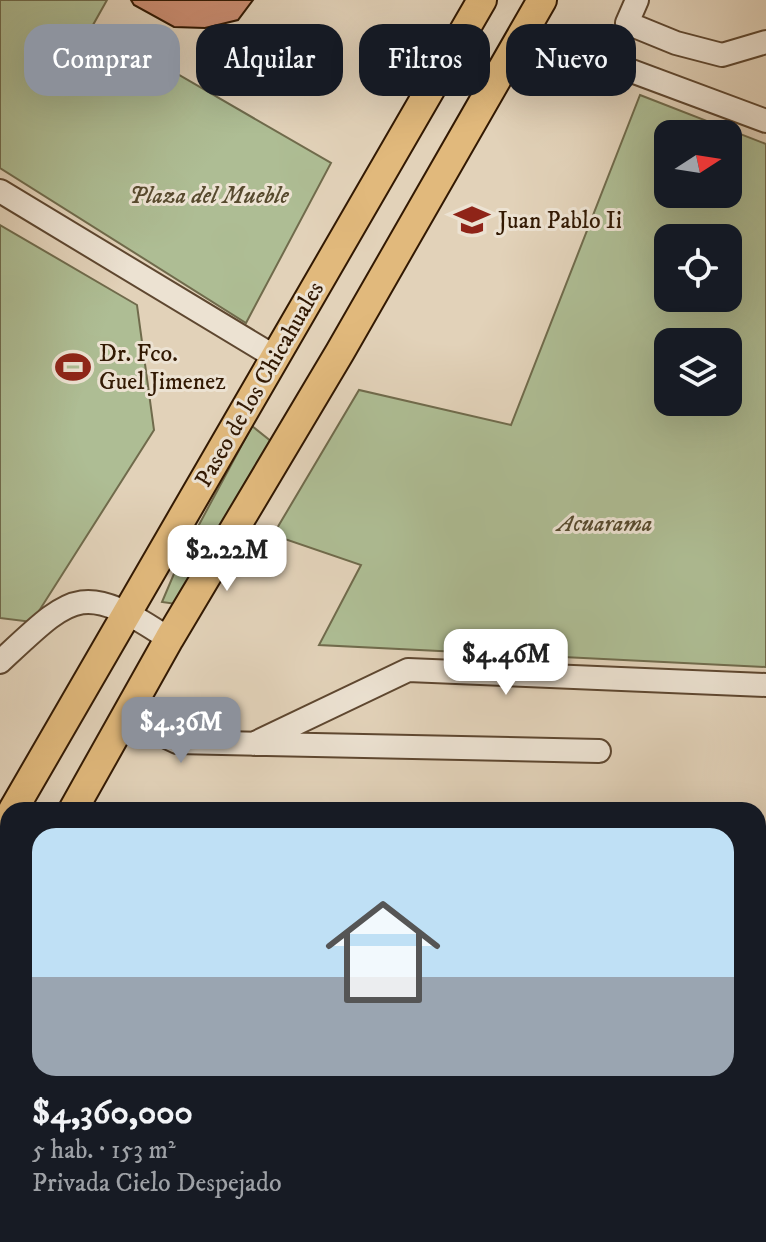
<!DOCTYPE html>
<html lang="es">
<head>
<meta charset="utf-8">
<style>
  body { margin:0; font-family:"IM FELL DW Pica",serif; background:#242831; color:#f1f3f6; height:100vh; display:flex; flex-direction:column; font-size:30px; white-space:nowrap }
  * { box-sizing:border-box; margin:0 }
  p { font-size:26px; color:#9ea1a6 }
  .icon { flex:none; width:44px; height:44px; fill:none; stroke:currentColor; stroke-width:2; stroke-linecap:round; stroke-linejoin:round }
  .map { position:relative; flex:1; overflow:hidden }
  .panel { position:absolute; left:0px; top:802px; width:766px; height:440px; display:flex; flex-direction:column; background:#171b24; border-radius:24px 24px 0 0; box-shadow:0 8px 32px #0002 }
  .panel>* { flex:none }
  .hud { position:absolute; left:24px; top:24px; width:718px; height:72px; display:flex; gap:16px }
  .needle { width:52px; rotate:78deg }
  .buttons { position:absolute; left:654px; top:120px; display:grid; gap:16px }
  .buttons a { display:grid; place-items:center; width:88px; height:88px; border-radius:16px; background:#171b24; box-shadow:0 8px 32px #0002; font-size:40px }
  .price { position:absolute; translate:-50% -68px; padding:0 18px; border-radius:16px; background:#fff; color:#222; font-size:26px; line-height:52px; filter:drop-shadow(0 2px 4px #0008) }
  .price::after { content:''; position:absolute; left:50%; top:48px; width:24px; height:18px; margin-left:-12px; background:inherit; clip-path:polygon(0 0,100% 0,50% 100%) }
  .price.active { background:#8c9099; color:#fff }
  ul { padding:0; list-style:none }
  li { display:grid; align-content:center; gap:16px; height:424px; padding:0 32px }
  li span { display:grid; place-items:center; height:248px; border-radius:24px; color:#555 }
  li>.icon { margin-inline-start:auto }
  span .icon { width:144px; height:144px; fill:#fffc; stroke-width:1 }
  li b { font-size:34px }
  .tag { padding:0 28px; border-radius:24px; background:#171b24; box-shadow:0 8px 32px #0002; font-size:28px; line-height:72px }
  .tag.active { background:#8c9099; color:#fff }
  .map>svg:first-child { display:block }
  .green { fill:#aebd94; stroke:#706b4c; stroke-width:2; fill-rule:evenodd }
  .building { fill:#cc8e73; stroke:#321903; stroke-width:2 }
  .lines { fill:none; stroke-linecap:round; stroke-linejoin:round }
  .minor-casing { stroke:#5e4730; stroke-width:26 }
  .major-casing { stroke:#321903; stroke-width:32 }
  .minor { stroke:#ece2d2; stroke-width:22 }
  .major { stroke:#e1b97c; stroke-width:28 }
  .labels { text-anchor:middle; stroke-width:6; stroke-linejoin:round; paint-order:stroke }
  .park-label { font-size:24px; font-style:italic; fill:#574a2e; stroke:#ece2d2 }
  .poi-label { font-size:24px; fill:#321903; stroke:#ece2d2; text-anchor:start }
  .street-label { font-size:24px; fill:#321903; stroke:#ece2d2 }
</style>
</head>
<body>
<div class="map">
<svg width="766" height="1242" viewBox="0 0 766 1242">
  <rect width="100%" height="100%" fill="#e2d2b9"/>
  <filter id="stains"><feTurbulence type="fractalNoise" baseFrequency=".0025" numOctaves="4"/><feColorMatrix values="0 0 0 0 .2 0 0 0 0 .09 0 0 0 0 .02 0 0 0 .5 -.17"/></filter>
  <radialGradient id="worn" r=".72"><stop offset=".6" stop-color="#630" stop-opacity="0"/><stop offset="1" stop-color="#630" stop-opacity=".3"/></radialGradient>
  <path class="green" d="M 0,0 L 107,0 L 93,25 L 331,163 L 246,323 L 0,168 Z
    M 640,95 L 766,144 L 766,667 L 319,645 L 361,565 L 273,535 L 359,390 L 511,425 ZM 728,134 L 728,194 L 668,194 L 668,134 ZM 668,238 L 728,238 L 728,298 L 668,298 ZM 668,342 L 728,342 L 728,402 L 668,402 Z
    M 0,225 L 137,305 L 154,430 L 32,622 L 0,618 Z
    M 252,426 L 272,442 L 176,604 L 162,602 L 179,562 Z"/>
  <path class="building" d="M 131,0 L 253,0 L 238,20 L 205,28 L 174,27 L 134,5 Z"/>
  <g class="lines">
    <g class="minor-casing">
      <path id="minor" d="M 637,0 L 627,23 L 676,43 L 722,55 L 766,42
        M 524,31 L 766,121
        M 0,191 L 275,357
        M 0,662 C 73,594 81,580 169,639
        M 124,717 L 177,742 L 599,751
        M 253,744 L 408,670 L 766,685
        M 0,979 L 8,979
        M 758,980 L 766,980
        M 231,1242 L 232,1234
        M 424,1242 L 426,1234"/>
    </g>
    <g class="major-casing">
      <path id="major" d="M 13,810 L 482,0
        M 73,810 L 169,639 L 340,352 L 542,0
        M 0,832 L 8,818
        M 0,934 L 8,921
        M 0,1157 L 8,1157
        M 758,1163 L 766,1163
        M 0,1179 L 8,1179
        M 0,1210 L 8,1210
        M 758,1214 L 766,1214
        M 0,1236 L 89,1234"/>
    </g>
    <use href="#minor" class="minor"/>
    <use href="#major" class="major"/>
  </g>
  <defs>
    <g id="school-bare" transform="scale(2.76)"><path d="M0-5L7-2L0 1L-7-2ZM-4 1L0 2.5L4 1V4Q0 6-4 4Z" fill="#8f2418" stroke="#ece2d2" stroke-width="2.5" paint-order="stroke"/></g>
    <g id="stadium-bare" transform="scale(2.76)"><path d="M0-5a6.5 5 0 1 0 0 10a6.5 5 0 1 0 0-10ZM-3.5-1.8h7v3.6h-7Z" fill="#8f2418" stroke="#ece2d2" stroke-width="2.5" paint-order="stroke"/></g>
  </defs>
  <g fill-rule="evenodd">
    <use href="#school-bare" x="472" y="220"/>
    <use href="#stadium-bare" x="73" y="367"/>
  </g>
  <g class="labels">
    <g class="park-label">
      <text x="209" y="203">Plaza del Mueble</text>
      <text x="605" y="531">Acuarama</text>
    </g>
    <g class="poi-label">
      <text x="498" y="228">Juan Pablo Ii</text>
      <text x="99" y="361">Dr. Fco.<tspan x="99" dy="28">Guel Jimenez</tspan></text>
    </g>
    <g class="street-label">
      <text transform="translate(259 384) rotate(-60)" y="8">Paseo de los Chicahuales</text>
    </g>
  </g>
  <rect width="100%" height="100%" filter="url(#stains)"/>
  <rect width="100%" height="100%" fill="url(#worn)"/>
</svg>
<div class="buttons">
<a><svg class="needle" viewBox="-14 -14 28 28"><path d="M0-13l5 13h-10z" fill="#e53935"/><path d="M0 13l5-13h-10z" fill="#9ea1a6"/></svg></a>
<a><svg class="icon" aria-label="locate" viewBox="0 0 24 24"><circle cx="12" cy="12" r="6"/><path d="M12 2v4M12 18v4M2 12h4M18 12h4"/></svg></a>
<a><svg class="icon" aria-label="layers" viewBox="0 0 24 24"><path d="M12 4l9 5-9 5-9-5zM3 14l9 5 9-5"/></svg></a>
</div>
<b class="price" style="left:227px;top:593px">$2.22M</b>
<b class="price" style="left:506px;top:697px">$4.46M</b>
<b class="price active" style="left:181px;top:765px">$4.36M</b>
<div class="hud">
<a class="tag active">Comprar</a>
<a class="tag">Alquilar</a>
<a class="tag">Filtros</a>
<a class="tag">Nuevo</a>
</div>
<section class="panel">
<ul>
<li><span style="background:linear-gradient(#bfe0f5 60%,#9aa5b1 0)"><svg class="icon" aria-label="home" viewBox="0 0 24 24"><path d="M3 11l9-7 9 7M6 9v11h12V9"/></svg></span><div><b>$4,360,000</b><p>5 hab. · 153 m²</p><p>Privada Cielo Despejado</p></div></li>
</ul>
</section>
</div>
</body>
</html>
